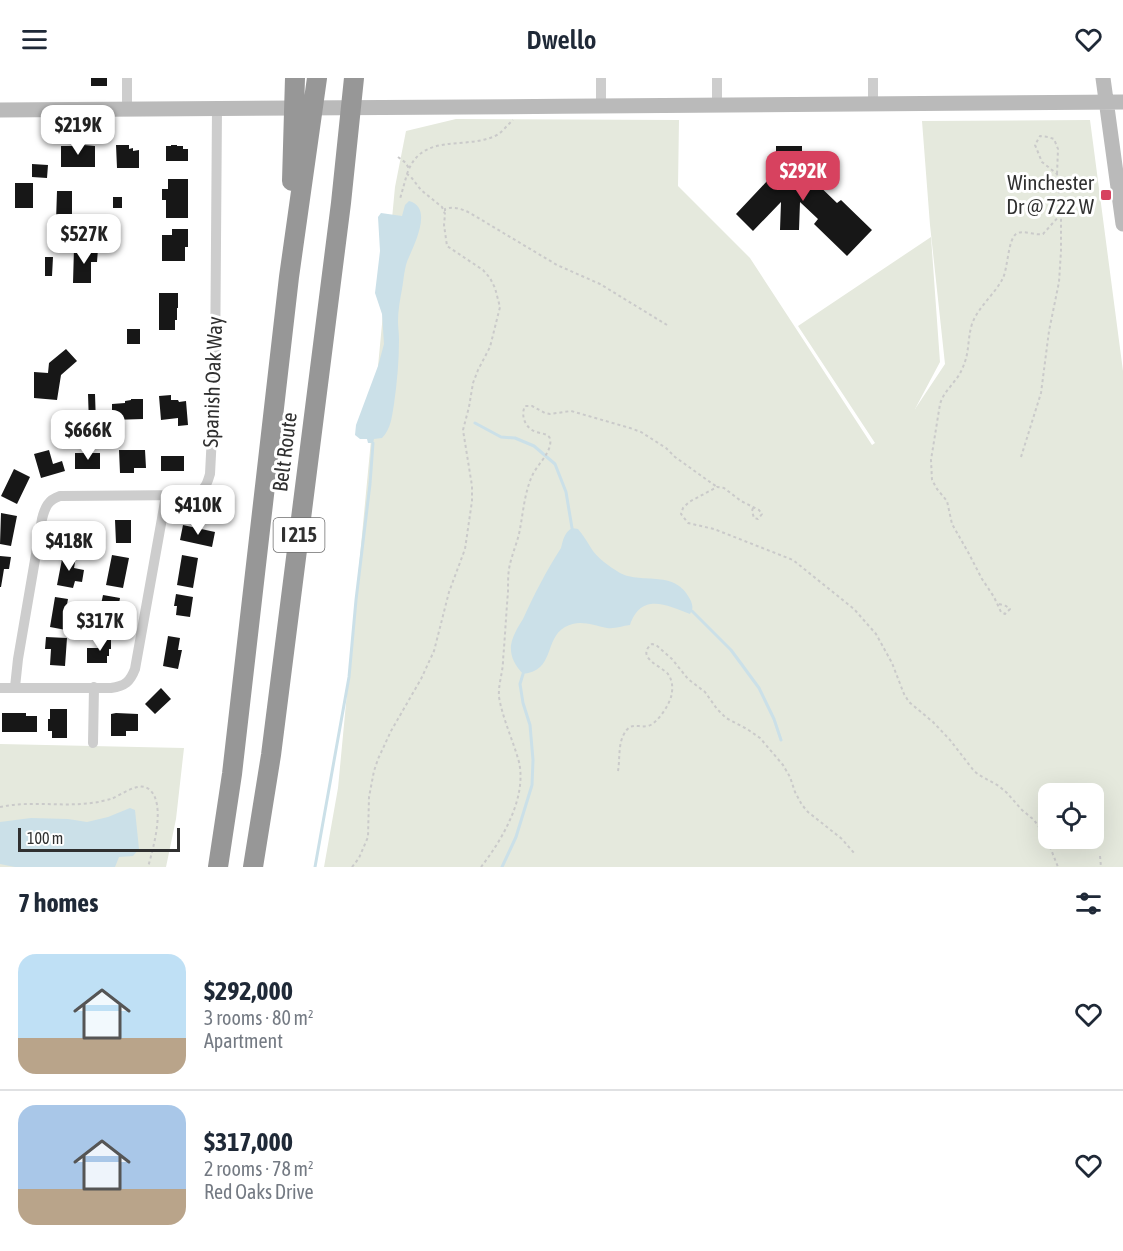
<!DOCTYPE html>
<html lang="en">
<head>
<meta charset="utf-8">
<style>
  body { margin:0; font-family:"Asap Condensed",sans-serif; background:#f6f6f7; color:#1f2937; height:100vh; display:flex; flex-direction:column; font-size:22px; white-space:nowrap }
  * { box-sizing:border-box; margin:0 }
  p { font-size:20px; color:#747a83 }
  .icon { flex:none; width:33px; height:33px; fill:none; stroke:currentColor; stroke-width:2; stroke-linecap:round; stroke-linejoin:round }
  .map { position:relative; height:789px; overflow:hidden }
  .details { display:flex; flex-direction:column; background:#fff; flex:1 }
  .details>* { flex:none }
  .buttons { position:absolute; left:1038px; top:705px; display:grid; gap:12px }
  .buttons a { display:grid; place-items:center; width:66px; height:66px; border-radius:12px; background:#fff; box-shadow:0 6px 24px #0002; font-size:30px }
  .scale { position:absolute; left:18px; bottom:15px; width:162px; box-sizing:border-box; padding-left:6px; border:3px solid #303030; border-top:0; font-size:16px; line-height:21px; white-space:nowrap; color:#303030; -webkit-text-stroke:4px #fff; paint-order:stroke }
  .price { position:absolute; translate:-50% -51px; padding:0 14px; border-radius:12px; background:#fff; color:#222; font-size:20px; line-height:39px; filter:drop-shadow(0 2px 3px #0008) }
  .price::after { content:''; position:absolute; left:50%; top:36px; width:18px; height:14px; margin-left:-9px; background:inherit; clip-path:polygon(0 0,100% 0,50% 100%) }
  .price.selected { background:#d7425f; color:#fff }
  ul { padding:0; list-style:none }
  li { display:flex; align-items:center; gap:18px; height:150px; padding:0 18px }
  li+li { border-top:2px solid #e0e1e3 }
  li span { display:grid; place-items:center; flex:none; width:168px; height:120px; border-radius:18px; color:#555 }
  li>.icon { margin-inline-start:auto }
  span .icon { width:72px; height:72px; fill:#fffc; stroke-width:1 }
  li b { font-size:26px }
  h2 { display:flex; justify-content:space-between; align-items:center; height:72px; padding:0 18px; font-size:26px }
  header { display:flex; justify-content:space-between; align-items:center; height:78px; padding:0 18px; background:#fff; font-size:27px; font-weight:600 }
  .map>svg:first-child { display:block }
  .green { fill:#e5e9dd; fill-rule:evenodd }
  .water { fill:#cbe0e8 }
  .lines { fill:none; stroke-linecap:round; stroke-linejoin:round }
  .stream { stroke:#cbe0e8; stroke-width:3 }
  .building { fill:#171717 }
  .path { stroke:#cacaca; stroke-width:2; stroke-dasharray:3 3; stroke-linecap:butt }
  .street { stroke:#cdcdcd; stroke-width:10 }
  .secondary { stroke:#bababa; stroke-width:15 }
  .highway { stroke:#979797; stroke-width:20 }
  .poi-dot { fill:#d7425f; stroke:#fff; stroke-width:2 }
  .labels { text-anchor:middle; stroke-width:6; stroke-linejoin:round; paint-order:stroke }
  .shield { fill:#fff; stroke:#6e6e6e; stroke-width:1.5 }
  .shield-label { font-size:20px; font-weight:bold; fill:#303030 }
  .poi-label { font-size:21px; fill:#303030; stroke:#fff; text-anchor:end }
  .street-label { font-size:21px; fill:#303030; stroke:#fff }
</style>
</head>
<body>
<header><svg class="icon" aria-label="menu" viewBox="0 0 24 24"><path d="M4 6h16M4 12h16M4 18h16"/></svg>Dwello<svg class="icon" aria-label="heart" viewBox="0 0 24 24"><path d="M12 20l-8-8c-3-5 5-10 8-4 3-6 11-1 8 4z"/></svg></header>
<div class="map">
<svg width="1123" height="789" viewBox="0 0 1123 789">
  <rect width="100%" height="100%" fill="#fff"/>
  <path class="green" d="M 456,41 L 679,42 L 678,108 L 750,180 L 872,367 L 875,365 L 798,248 L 931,159 L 940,284 L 915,331 L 945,286 L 930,147 L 922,43 L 1090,42 L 1123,293 L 1123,789 L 324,789 L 338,710 L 395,109 L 406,53 ZM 1048,716 L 1094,716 L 1094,760 L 1048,760 Z
    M 0,666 L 184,670 L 176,741 L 166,789 L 0,789 Z"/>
  <path class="water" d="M 409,123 C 433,129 415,165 409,179 C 404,189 404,201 402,211 C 400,222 398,232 398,243 C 398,249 399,255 399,262 C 399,283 397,305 394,326 C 392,338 391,351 382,360 L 374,361 L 373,365 L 368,365 L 367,361 L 360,361 L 355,357 L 356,347 L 378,288 L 384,266 L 382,236 L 375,215 L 380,173 L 378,139 L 381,135 L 402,138 L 405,127 Z
    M 572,450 L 578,451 C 583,457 587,463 591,470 C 597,480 610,489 620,495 C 643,507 676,490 691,523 C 693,529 693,531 690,536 C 667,527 641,514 630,547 C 622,548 615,551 607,550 C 592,547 579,541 565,549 C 544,561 555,593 523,596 C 515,587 510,579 511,567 C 513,557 518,549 523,541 C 534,517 546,493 561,470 C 563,462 564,455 572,450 Z
    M 130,730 L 135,732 L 139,771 L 133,778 L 119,779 L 115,789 L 15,789 L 0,786 L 0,744 L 31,740 L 68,741 L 87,744 L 108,739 Z"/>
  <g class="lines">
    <path class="stream" d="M 475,345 L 501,359 L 515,360 L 534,368 L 555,386 L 566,414 L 572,450
      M 692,533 L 731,572 L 759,610 L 774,641 L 781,662
      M 315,789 L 349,599 L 356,522 L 370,406 L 373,365
      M 502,789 L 516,759 L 532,707 L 533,682 L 530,647 L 523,625 L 520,606 L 523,596"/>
  </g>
  <path class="building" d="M 91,0 L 107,0 L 107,8 L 91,8 Z
    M 72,66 L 95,68 L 95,89 L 61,89 L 61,68 L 72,68 Z
    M 116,67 L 129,67 L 129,71 L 133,70 L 133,73 L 139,72 L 139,90 L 117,90 Z
    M 171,67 L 177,67 L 177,68 L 183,68 L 183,71 L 188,71 L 188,83 L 166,83 L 166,68 L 171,68 Z
    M 776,68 L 802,68 L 802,87 L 812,87 L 811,100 L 837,125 L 841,122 L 872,152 L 847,178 L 814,146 L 818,141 L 800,124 L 799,152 L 780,152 L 781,124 L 753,153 L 736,136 L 768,102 L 768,87 L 776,87 Z
    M 32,86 L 48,87 L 47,100 L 32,99 Z
    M 168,101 L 188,101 L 188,140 L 166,140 L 166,122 L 162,122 L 162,111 L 168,111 Z
    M 15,105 L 33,105 L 33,130 L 15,130 Z
    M 57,113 L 72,113 L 72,143 L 56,143 Z
    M 113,119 L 122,119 L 122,130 L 113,130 Z
    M 172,151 L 188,151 L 188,169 L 185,169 L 185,183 L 162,183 L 162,157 L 172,157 Z
    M 74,170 L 98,171 L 97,184 L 91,184 L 91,205 L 73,205 Z
    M 45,179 L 53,179 L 52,198 L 45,198 Z
    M 159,215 L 178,215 L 178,230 L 177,230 L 177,242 L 175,242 L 175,252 L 159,252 Z
    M 127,251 L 140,251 L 140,266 L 127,266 Z
    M 66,271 L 77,283 L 61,297 L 57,322 L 34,320 L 34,294 L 48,295 L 49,285 Z
    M 88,316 L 95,316 L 96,346 L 89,346 Z
    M 171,317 L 171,322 L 178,322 L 179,324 L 186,323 L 188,347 L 178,348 L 178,340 L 161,342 L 159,318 Z
    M 131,321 L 143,321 L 143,341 L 112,342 L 112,326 L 125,325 L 125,323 L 131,322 Z
    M 49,372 L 53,386 L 62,383 L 65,393 L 41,400 L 34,376 Z
    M 119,372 L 145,372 L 146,390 L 134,390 L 134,395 L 120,395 Z
    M 75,375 L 100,375 L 100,391 L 75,391 Z
    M 161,378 L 184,378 L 184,393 L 161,393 Z
    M 14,391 L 30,399 L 17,426 L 1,418 Z
    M 1,435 L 17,438 L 11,468 L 0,466 Z
    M 115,442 L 131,442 L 131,465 L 116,465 Z
    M 66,444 L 77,444 L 77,453 L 91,453 L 91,468 L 71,468 L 71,464 L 69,462 L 69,455 L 66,455 Z
    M 183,447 L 215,454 L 212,469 L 180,462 Z
    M 63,476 L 76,479 L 74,490 L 84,492 L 82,504 L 75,503 L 73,510 L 57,507 Z
    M 112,477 L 129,480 L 123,510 L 106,507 Z
    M 182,477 L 198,480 L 193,510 L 177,507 Z
    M 0,478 L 11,479 L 9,491 L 4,491 L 1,509 L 0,509 Z
    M 176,516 L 193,519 L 190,539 L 176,537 L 177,528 L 174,528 Z
    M 103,517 L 120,520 L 118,531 L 115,530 L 113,539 L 99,536 Z
    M 55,519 L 68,521 L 66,532 L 70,532 L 66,552 L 50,549 Z
    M 168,558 L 180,560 L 178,572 L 182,572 L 178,591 L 163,588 Z
    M 46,559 L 67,560 L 65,588 L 50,587 L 51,571 L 45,571 Z
    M 100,560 L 111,560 L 111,571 L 109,571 L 109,578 L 107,578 L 107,585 L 87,585 L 87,570 L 100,570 Z
    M 161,610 L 171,621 L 155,636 L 145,626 Z
    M 50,631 L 67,631 L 67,660 L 52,660 L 52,653 L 48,653 L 48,641 L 50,641 Z
    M 2,635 L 26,635 L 26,638 L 37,638 L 37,654 L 2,654 Z
    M 116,635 L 138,636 L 138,653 L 126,653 L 126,658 L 111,658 L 111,636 Z"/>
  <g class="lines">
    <path class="path" d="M 398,79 L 406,85 L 409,91
      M 407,96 C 421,54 464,72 495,58 C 502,55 507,47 513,42
      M 445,133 L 445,131 C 454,128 462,131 470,135 L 557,187 L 600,206 L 667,247
      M 1021,379 L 1041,315 L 1049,253 L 1059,204 L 1061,173 L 1061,136
      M 753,430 L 752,433 L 754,440 L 758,441 L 762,436 L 759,432 L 741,423 L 724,410 L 717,409 L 689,424 L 683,430 L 681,436 L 688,445 L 714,451 L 793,482 L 854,531 L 876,556 L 892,585 L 904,616 L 909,624 L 933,644 L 950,662 L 974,693 L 979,697 L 999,708 L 1007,715 L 1022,732 L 1034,742 L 1046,759 L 1058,789
      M 999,526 L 1006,528 L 1010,531 L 1005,536 L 1001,534 L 994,519 L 982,501 L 968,474 L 952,446 L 947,423 L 937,411 L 932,402 L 931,382 L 940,326 C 944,312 957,304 962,291 C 970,275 967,262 972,246 C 978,229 995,216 1003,200 C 1008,189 1008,162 1016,156 C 1023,151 1035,158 1043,156 L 1061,136 L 1057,96 L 1042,84 L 1035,67 L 1040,58 L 1048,59 L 1054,61 L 1058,71 L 1057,96
      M 618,693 C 620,682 618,666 624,656 C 631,643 638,650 648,648 C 657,646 669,627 671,619 C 673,611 673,603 668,596 C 661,588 635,579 652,566 L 656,567 L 672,581 L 688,601 L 705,614 L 717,631 L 726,640 L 747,651 L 760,660 L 783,687 L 790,699 L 795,714 L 802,727 L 808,734 L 842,761 L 854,775
      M 0,729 C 32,722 65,730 98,724 C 102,723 107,722 111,721 C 122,717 139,702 150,712 C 166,727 153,771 148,789
      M 1100,778 L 1101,789
      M 352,789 L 359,780 L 368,759 L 369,719 L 374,693 L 378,681 L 391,653 L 421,601 L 434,573 L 449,514 L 465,471 L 472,423 L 472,408 L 463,352 L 469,329 L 473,305 L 478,292 L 490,269 L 500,229 L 495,210 L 490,200 L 483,192 L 447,168 L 444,147 L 445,136 L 442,129 L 421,112 L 411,99 L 407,96 L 400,121
      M 481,789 C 502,762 527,720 519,684 C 513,662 503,642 499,619 C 498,606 503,595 503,582 C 505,560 506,537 508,514 C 508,506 508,498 509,491 C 511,479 516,468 519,456 C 523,437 524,416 532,398 C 537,387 548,378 550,367 C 553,353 539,357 532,352 C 524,347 521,336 525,328 L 532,328 L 545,335 L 550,336 L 571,333 L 630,350 L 641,354 L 666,370 L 675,379 L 717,409"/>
    <path class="street" d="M 601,0 L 601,28
      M 717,0 L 717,28
      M 873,0 L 873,26
      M 127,30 L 127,0
      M 15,609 L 18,581 L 42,441 C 45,429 48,422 60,418 L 190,417 C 204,413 206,410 210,396 L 215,298 L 217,30
      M 0,610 L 111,610 C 125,608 130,604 135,591 L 166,418
      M 93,665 L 94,609"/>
    <path class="secondary" d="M 1103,0 L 1123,146
      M 0,32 C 374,27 749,30 1123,24"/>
    <path class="highway" d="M 292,103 L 295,0
      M 218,789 L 232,696 L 289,199 L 317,0
      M 253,789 L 271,677 L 341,125 L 354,0"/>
  </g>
  <rect class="poi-dot" x="1100" y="111" width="12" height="12" rx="3"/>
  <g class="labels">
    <rect class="shield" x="273.5" y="440" width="51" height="34" rx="4.5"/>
    <g class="shield-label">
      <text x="299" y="464">I 215</text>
    </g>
    <g class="poi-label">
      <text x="1094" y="112">Winchester<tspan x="1094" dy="24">Dr @ 722 W</tspan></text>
    </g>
    <g class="street-label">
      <text transform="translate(213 304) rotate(-88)" y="7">Spanish Oak Way</text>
      <text transform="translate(285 374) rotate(-83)" y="7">Belt Route</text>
    </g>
  </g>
</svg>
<div class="buttons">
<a><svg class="icon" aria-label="locate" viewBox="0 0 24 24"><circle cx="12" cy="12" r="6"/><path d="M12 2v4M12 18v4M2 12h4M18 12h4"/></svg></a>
</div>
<div class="scale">100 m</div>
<b class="price" style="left:78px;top:78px">$219K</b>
<b class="price selected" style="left:803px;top:124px">$292K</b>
<b class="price" style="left:84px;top:187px">$527K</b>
<b class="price" style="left:88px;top:383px">$666K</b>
<b class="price" style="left:198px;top:458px">$410K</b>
<b class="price" style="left:69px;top:494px">$418K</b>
<b class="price" style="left:100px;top:574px">$317K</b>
</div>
<section class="details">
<h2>7 homes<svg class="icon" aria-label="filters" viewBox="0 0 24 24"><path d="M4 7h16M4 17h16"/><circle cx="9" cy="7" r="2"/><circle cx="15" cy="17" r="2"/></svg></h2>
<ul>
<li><span style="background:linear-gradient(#bfe0f5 70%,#b9a48a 0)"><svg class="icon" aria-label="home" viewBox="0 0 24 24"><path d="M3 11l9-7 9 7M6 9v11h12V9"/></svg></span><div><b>$292,000</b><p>3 rooms · 80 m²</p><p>Apartment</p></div><svg class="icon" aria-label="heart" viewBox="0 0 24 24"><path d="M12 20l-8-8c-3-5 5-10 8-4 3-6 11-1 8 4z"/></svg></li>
<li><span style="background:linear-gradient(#a9c7e8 70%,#b9a48a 0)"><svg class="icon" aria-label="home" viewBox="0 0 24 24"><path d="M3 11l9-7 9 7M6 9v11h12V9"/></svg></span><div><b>$317,000</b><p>2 rooms · 78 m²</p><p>Red Oaks Drive</p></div><svg class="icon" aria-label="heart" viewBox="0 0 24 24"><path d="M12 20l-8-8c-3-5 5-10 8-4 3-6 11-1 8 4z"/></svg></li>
</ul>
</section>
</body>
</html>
